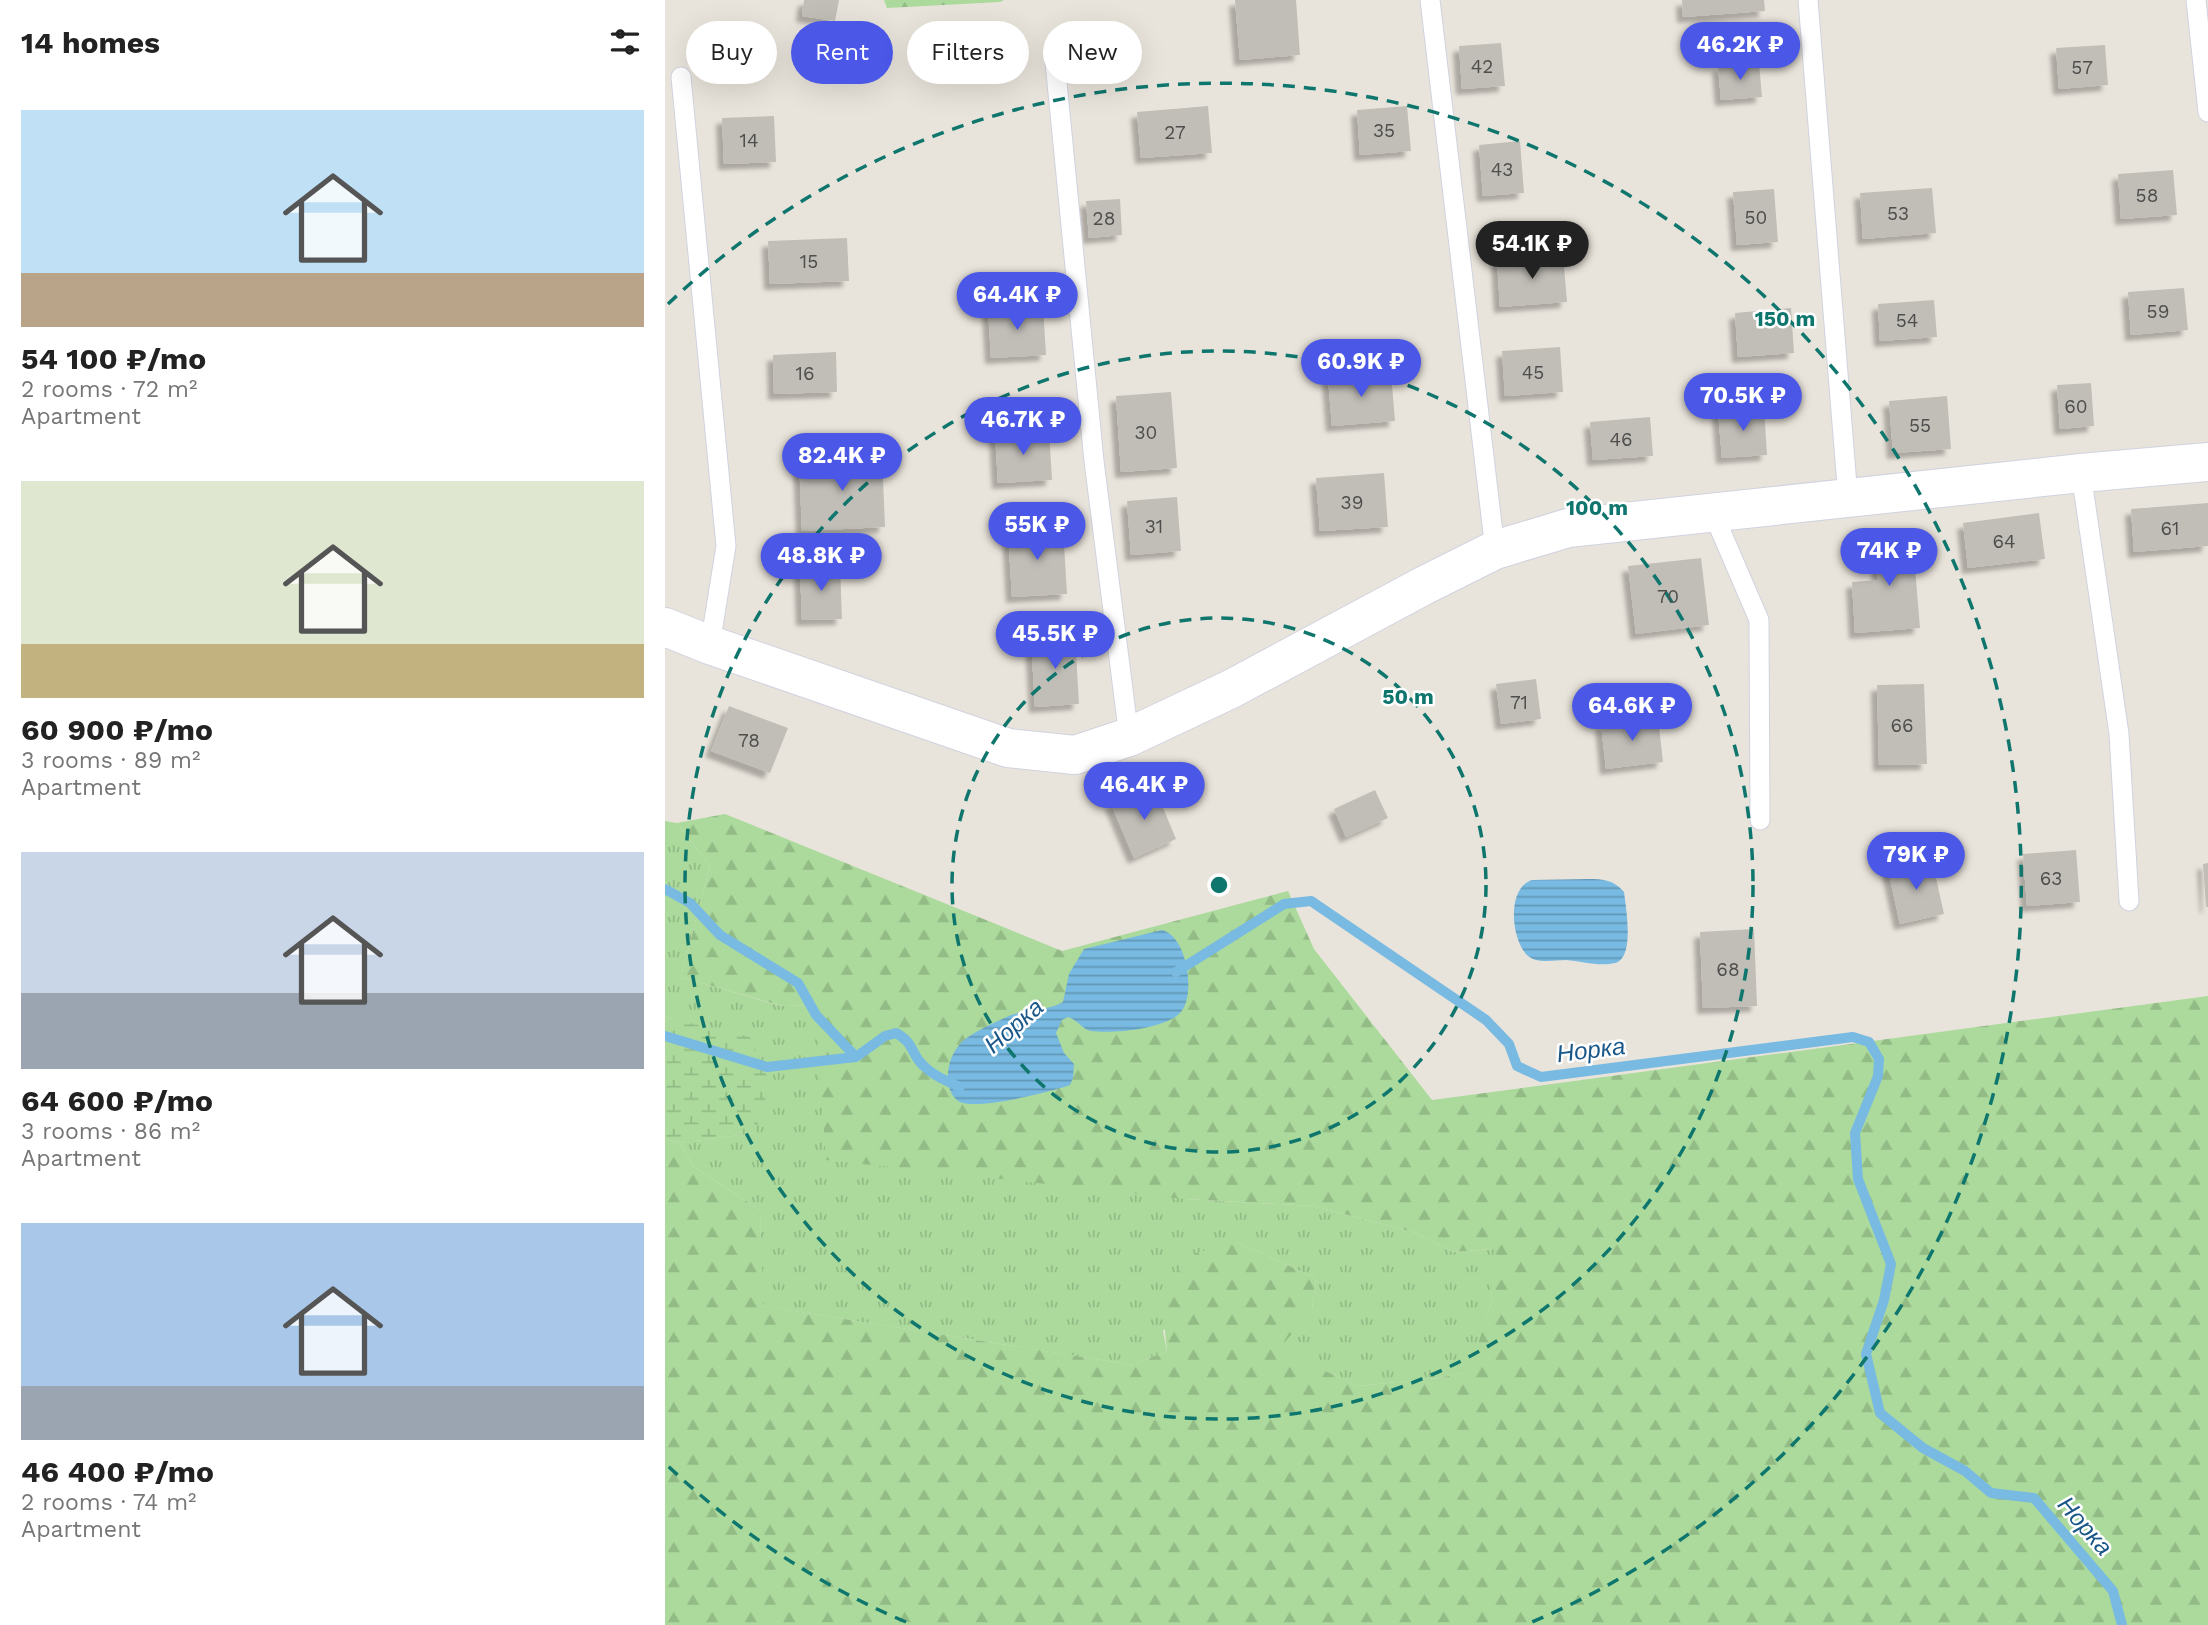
<!DOCTYPE html>
<html lang="en">
<head>
<meta charset="utf-8">
<style>
  body { margin:0; font-family:"Work Sans",sans-serif; background:#f2f2f2; color:#222; height:100vh; display:flex; flex-direction:column; font-size:26px; white-space:nowrap }
  * { box-sizing:border-box; margin:0 }
  p { font-size:23px; color:#767676 }
  .icon { flex:none; width:38px; height:38px; fill:none; stroke:currentColor; stroke-width:2; stroke-linecap:round; stroke-linejoin:round }
  .map { position:relative; flex:1; overflow:hidden }
  .drawer { display:flex; flex-direction:column; background:#fff; width:665px }
  .drawer>* { flex:none }
  .guide { position:absolute; left:21px; top:21px; width:665px; height:63px; display:flex; gap:14px }
  .price { position:absolute; translate:-50% -60px; padding:0 16px; border-radius:24px; background:#4a57e7; color:#fff; font-size:23px; line-height:46px; filter:drop-shadow(0 2px 4px #0008) }
  .price::after { content:''; position:absolute; left:50%; top:42px; width:21px; height:16px; margin-left:-10px; background:inherit; clip-path:polygon(0 0,100% 0,50% 100%) }
  .price.active { background:#222; color:#fff }
  ul { padding:0; list-style:none }
  li { display:grid; align-content:center; gap:14px; height:371px; padding:0 21px }
  li span { display:grid; place-items:center; height:217px; border-radius:0px; color:#555 }
  li>.icon { margin-inline-start:auto }
  span .icon { width:126px; height:126px; fill:#fffc; stroke-width:1 }
  li b { font-size:30px }
  h2 { display:flex; justify-content:space-between; align-items:center; height:84px; padding:0 21px; font-size:30px }
  .tag { padding:0 24px; border-radius:32px; background:#fff; box-shadow:0 7px 28px #0002; font-size:24px; line-height:63px }
  .tag.active { background:#4a57e7; color:#fff }
  main { display:flex; flex:1; min-height:0 }
  .map>svg:first-child { display:block }
  .grass { fill:url(#grass-tufts) }
  .forest { fill:url(#forest-firs) }
  .wetland { fill:url(#wetland-marsh) }
  .water { fill:url(#water-rules) }
  .lines { fill:none; stroke-linecap:round; stroke-linejoin:round }
  .stream { stroke:#78bae1; stroke-width:10 }
  .building { fill:#c1beb8; filter:url(#shadow) }
  .service-casing { stroke:#d0d2df; stroke-width:21 }
  .minor-casing { stroke:#d0d2df; stroke-width:40 }
  .service { stroke:#fff; stroke-width:19 }
  .minor { stroke:#fff; stroke-width:38 }
  .ring { fill:none; stroke:#0f766e; stroke-width:3.5; stroke-dasharray:12 9 }
  .labels { text-anchor:middle; stroke-width:5; stroke-linejoin:round; paint-order:stroke }
  .number-label { font-size:19px; fill:#4e4e4c }
  .water-label { font-size:24px; font-style:italic; fill:#1a5789; stroke:#fff }
  .centre { fill:#0f766e; stroke:#fff; stroke-width:3.5 }
  .ring-label { font-size:21px; text-anchor:middle; font-weight:bold; fill:#0f766e; stroke:#fff; stroke-width:5; stroke-linejoin:round; paint-order:stroke }
</style>
</head>
<body>
<main>
<section class="drawer">
<h2>14 homes<svg class="icon" aria-label="filters" viewBox="0 0 24 24"><path d="M4 7h16M4 17h16"/><circle cx="9" cy="7" r="2"/><circle cx="15" cy="17" r="2"/></svg></h2>
<ul>
<li><span style="background:linear-gradient(#bfe0f5 75%,#b9a48a 0)"><svg class="icon" aria-label="home" viewBox="0 0 24 24"><path d="M3 11l9-7 9 7M6 9v11h12V9"/></svg></span><div><b>54 100 ₽/mo</b><p>2 rooms · 72 m²</p><p>Apartment</p></div></li>
<li><span style="background:linear-gradient(#dfe7d0 75%,#c2b280 0)"><svg class="icon" aria-label="home" viewBox="0 0 24 24"><path d="M3 11l9-7 9 7M6 9v11h12V9"/></svg></span><div><b>60 900 ₽/mo</b><p>3 rooms · 89 m²</p><p>Apartment</p></div></li>
<li><span style="background:linear-gradient(#c9d6e8 65%,#9aa5b1 0)"><svg class="icon" aria-label="home" viewBox="0 0 24 24"><path d="M3 11l9-7 9 7M6 9v11h12V9"/></svg></span><div><b>64 600 ₽/mo</b><p>3 rooms · 86 m²</p><p>Apartment</p></div></li>
<li><span style="background:linear-gradient(#a9c7e8 75%,#9aa5b1 0)"><svg class="icon" aria-label="home" viewBox="0 0 24 24"><path d="M3 11l9-7 9 7M6 9v11h12V9"/></svg></span><div><b>46 400 ₽/mo</b><p>2 rooms · 74 m²</p><p>Apartment</p></div></li>
</ul>
</section>
<div class="map">
<svg width="1543" height="1625" viewBox="0 0 1543 1625">
  <defs>
    <pattern id="grass-tufts" width="24" height="20" patternUnits="userSpaceOnUse" patternTransform="scale(1.75)"><rect width="24" height="20" fill="#abda9c"/><path d="M3 7l-1-3M5 7V3M7 7l1-3M15 17l-1-3M17 17v-4M19 17l1-3" fill="none" stroke="#93bb86"/></pattern>
    <pattern id="forest-firs" width="22" height="20" patternUnits="userSpaceOnUse" patternTransform="scale(1.75)"><rect width="22" height="20" fill="#abda9c"/><path d="M5 1l3.5 6h-7zM16 11l3.5 6h-7z" fill="#93bb86"/></pattern>
    <pattern id="wetland-marsh" width="20" height="14" patternUnits="userSpaceOnUse" patternTransform="scale(1.75)"><rect width="20" height="14" fill="#abda9c"/><path d="M1 5h8M5 5V1M11 12h8M15 12V8" fill="none" stroke="#93bb86"/></pattern>
    <pattern id="water-rules" width="6" height="5" patternUnits="userSpaceOnUse" patternTransform="scale(1.75)"><rect width="6" height="5" fill="#78bae1"/><path d="M0 2.5h6" fill="none" stroke="#6297b6"/></pattern>
    <filter id="shadow"><feDropShadow dx="-6" dy="6" stdDeviation="2" flood-color="#0004"/></filter>
  </defs>
  <rect width="100%" height="100%" fill="#e9e4db"/>
  <path class="grass" d="M 0,821 L 12,823 L 45,866 L 16,977 L 116,1006 L 150,1005 L 520,1199 L 649,1206 L 751,1233 L 788,1252 L 830,1249 L 826,1304 L 805,1372 L 773,1378 L 692,1386 L 613,1349 L 647,1310 L 651,1278 L 572,1242 L 498,1331 L 502,1351 L 468,1365 L 97,1306 L 95,1210 L 29,1167 L 15,1143 L 90,1133 L 11,1020 L 0,1016 Z"/>
  <path class="forest" d="M 219,0 L 339,0 L 335,2 L 222,8 Z
    M 60,814 L 397,951 L 623,891 L 649,949 L 767,1100 L 1543,996 L 1543,1625 L 0,1625 L 0,1139 L 15,1143 L 29,1167 L 95,1210 L 98,1306 L 468,1365 L 502,1351 L 497,1303 L 511,1274 L 531,1253 L 572,1242 L 651,1278 L 647,1310 L 614,1349 L 692,1386 L 773,1378 L 804,1372 L 826,1304 L 829,1249 L 788,1252 L 751,1233 L 649,1206 L 520,1199 L 161,1160 L 150,1005 L 117,1006 L 16,977 L 45,866 L 12,823 Z"/>
  <path class="wetland" d="M 0,1016 L 11,1020 L 85,1037 L 105,1083 L 90,1133 L 15,1143 L 0,1139 Z"/>
  <path class="water" d="M 923,879 C 938,879 949,880 959,892 C 961,908 970,958 950,963 C 934,967 917,961 901,960 C 890,960 872,964 863,956 C 846,941 841,888 867,880 Z
    M 497,930 C 523,936 532,999 514,1014 C 498,1029 447,1034 426,1031 C 417,1029 413,1020 403,1017 L 397,1020 L 391,1033 L 399,1053 L 409,1064 L 408,1078 L 405,1085 C 385,1092 313,1110 295,1102 C 285,1097 282,1083 283,1073 C 284,1059 291,1045 303,1037 C 315,1029 333,1021 346,1015 C 363,1009 382,1011 398,1002 L 404,974 L 419,949 Z"/>
  <g class="lines">
    <path class="stream" d="M 0,889 L 25,903 L 55,935 L 133,983 L 151,1015 L 191,1057
      M 511,972 L 619,904 L 646,901 L 821,1020 L 844,1044 L 852,1066 L 876,1077 L 1188,1037 L 1204,1042 L 1214,1059 L 1213,1076 L 1190,1133 L 1193,1179 L 1226,1264 L 1219,1300 L 1201,1354 L 1215,1413 L 1258,1448 L 1300,1471 L 1326,1493 L 1369,1498 L 1448,1591 L 1457,1625
      M 0,1036 L 102,1067 L 191,1057 L 220,1036 L 231,1033 C 250,1043 246,1056 260,1067 C 269,1076 283,1082 295,1087"/>
  </g>
  <path class="building" d="M 139,0 L 174,0 L 170,21 L 137,16 Z
    M 570,0 L 631,0 L 635,55 L 575,60 Z
    M 1017,0 L 1099,0 L 1100,11 L 1018,17 Z
    M 836,43 L 840,86 L 797,89 L 794,46 Z
    M 1440,45 L 1443,85 L 1394,89 L 1391,48 Z
    M 1094,63 L 1097,97 L 1056,100 L 1053,66 Z
    M 543,106 L 547,153 L 476,158 L 472,112 Z
    M 742,106 L 746,151 L 695,155 L 692,110 Z
    M 109,116 L 111,162 L 59,164 L 57,118 Z
    M 855,141 L 859,193 L 818,196 L 814,145 Z
    M 1508,170 L 1512,215 L 1456,219 L 1453,174 Z
    M 1267,188 L 1271,233 L 1198,239 L 1195,193 Z
    M 1109,189 L 1113,242 L 1072,245 L 1068,192 Z
    M 455,199 L 457,235 L 424,238 L 421,201 Z
    M 182,238 L 184,281 L 105,284 L 103,241 Z
    M 898,254 L 902,302 L 835,307 L 832,259 Z
    M 1519,288 L 1523,330 L 1466,335 L 1463,292 Z
    M 1269,300 L 1272,337 L 1215,341 L 1213,304 Z
    M 378,305 L 381,355 L 326,358 L 323,308 Z
    M 1126,308 L 1129,353 L 1073,357 L 1070,313 Z
    M 895,347 L 898,392 L 840,396 L 837,351 Z
    M 171,352 L 172,392 L 109,394 L 108,355 Z
    M 726,373 L 730,421 L 667,426 L 663,378 Z
    M 1426,383 L 1429,426 L 1395,429 L 1392,385 Z
    M 506,392 L 512,468 L 456,472 L 451,396 Z
    M 1282,396 L 1286,449 L 1228,453 L 1224,401 Z
    M 1099,408 L 1102,455 L 1057,458 L 1053,411 Z
    M 985,417 L 988,456 L 928,460 L 925,422 Z
    M 384,430 L 387,480 L 333,483 L 330,433 Z
    M 217,455 L 220,527 L 137,531 L 134,458 Z
    M 719,473 L 723,527 L 655,531 L 651,478 Z
    M 512,497 L 516,551 L 466,555 L 462,501 Z
    M 1543,503 L 1543,546 L 1469,552 L 1466,509 Z
    M 1374,513 L 1380,559 L 1303,568 L 1298,523 Z
    M 398,527 L 402,594 L 347,597 L 343,530 Z
    M 1247,532 L 1255,628 L 1190,633 L 1187,582 L 1213,580 L 1210,534 Z
    M 1036,558 L 1044,625 L 971,634 L 963,566 Z
    M 175,566 L 177,619 L 137,620 L 135,568 Z
    M 410,636 L 414,704 L 370,707 L 366,638 Z
    M 871,679 L 876,719 L 836,724 L 831,684 Z
    M 1259,684 L 1262,764 L 1214,765 L 1212,685 Z
    M 64,706 L 123,728 L 105,773 L 46,751 Z
    M 993,717 L 998,762 L 941,769 L 936,724 Z
    M 489,786 L 511,839 L 469,858 L 446,804 Z
    M 710,790 L 723,818 L 681,837 L 669,809 Z
    M 1411,850 L 1415,902 L 1362,906 L 1358,854 Z
    M 1267,860 L 1279,914 L 1235,924 L 1223,869 Z
    M 1543,863 L 1543,907 L 1541,907 L 1538,864 Z
    M 1089,929 L 1092,1006 L 1038,1008 L 1035,932 Z"/>
  <g class="lines">
    <g class="service-casing">
      <path id="service" d="M 765,0 L 830,550
        M 1143,0 L 1183,498
        M 1531,0 L 1543,112
        M 390,62 L 429,461 L 464,737
        M 16,77 L 61,546 L 45,645
        M 1416,473 L 1454,734 L 1464,901
        M 1048,513 L 1094,620 L 1095,820"/>
    </g>
    <g class="minor-casing">
      <path id="minor" d="M 0,627 L 45,645 L 343,748 L 410,755 L 464,737 L 566,689 L 758,586 L 830,550 L 903,528 L 1416,473 L 1543,462"/>
    </g>
    <use href="#service" class="service"/>
    <use href="#minor" class="minor"/>
  </g>
  <g class="ring">
    <circle cx="554" cy="885" r="267"/>
    <circle cx="554" cy="885" r="534"/>
    <path d="M241 1622A801 801 0 0 1 3 1466M3 304A801 801 0 1 1 867 1622"/>
  </g>
  <g class="labels">
    <g class="number-label">
      <text x="817" y="73">42</text>
      <text x="1417" y="74">57</text>
      <text x="719" y="137">35</text>
      <text x="510" y="139">27</text>
      <text x="84" y="147">14</text>
      <text x="837" y="176">43</text>
      <text x="1482" y="202">58</text>
      <text x="1233" y="220">53</text>
      <text x="1091" y="224">50</text>
      <text x="439" y="225">28</text>
      <text x="144" y="268">15</text>
      <text x="1493" y="318">59</text>
      <text x="1242" y="327">54</text>
      <text x="868" y="379">45</text>
      <text x="140" y="380">16</text>
      <text x="1411" y="413">60</text>
      <text x="1255" y="432">55</text>
      <text x="481" y="439">30</text>
      <text x="956" y="446">46</text>
      <text x="687" y="509">39</text>
      <text x="489" y="533">31</text>
      <text x="1505" y="535">61</text>
      <text x="1339" y="548">64</text>
      <text x="1003" y="603">70</text>
      <text x="854" y="709">71</text>
      <text x="1237" y="732">66</text>
      <text x="84" y="747">78</text>
      <text x="1386" y="885">63</text>
      <text x="1063" y="976">68</text>
    </g>
    <g class="water-label">
      <text transform="translate(349 1026) rotate(-41)" y="8">Норка</text>
      <text transform="translate(926 1050) rotate(-7)" y="8">Норка</text>
      <text transform="translate(1420 1526) rotate(49)" y="8">Норка</text>
    </g>
  </g>
  <circle cx="554" cy="885" r="10" class="centre"/>
  <g class="ring-label">
    <text x="1120" y="326">150 m</text>
    <text x="932" y="515">100 m</text>
    <text x="743" y="704">50 m</text>
  </g>
</svg>
<b class="price" style="left:1075px;top:82px">46.2K ₽</b>
<b class="price active" style="left:867px;top:281px">54.1K ₽</b>
<b class="price" style="left:352px;top:332px">64.4K ₽</b>
<b class="price" style="left:696px;top:399px">60.9K ₽</b>
<b class="price" style="left:1078px;top:433px">70.5K ₽</b>
<b class="price" style="left:358px;top:457px">46.7K ₽</b>
<b class="price" style="left:177px;top:493px">82.4K ₽</b>
<b class="price" style="left:372px;top:562px">55K ₽</b>
<b class="price" style="left:1224px;top:588px">74K ₽</b>
<b class="price" style="left:156px;top:593px">48.8K ₽</b>
<b class="price" style="left:390px;top:671px">45.5K ₽</b>
<b class="price" style="left:967px;top:743px">64.6K ₽</b>
<b class="price" style="left:479px;top:822px">46.4K ₽</b>
<b class="price" style="left:1251px;top:892px">79K ₽</b>
<div class="guide">
<a class="tag">Buy</a>
<a class="tag active">Rent</a>
<a class="tag">Filters</a>
<a class="tag">New</a>
</div>
</div>
</main>
</body>
</html>
